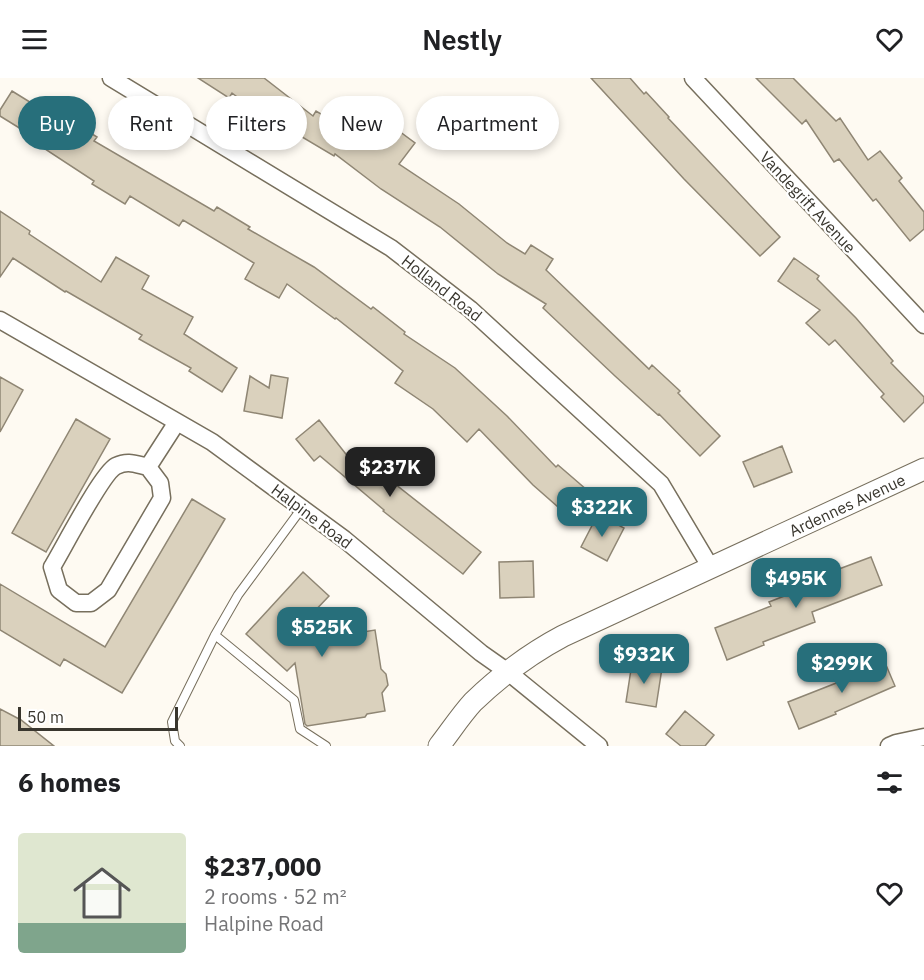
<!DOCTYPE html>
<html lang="en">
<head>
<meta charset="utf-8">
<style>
  body { margin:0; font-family:"IBM Plex Sans",sans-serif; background:#f2f2f2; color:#202124; height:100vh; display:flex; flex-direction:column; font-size:22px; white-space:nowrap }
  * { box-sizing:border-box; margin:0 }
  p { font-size:20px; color:#757577 }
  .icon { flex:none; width:33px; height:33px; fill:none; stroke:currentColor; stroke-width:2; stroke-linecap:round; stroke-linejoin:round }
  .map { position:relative; height:668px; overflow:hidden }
  .sheet { display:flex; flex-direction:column; background:#fff; flex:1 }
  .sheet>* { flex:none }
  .guide { position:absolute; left:18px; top:18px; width:600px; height:54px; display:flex; gap:12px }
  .scale { position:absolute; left:18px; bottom:15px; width:160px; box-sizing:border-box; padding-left:6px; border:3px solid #39362e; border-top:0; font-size:16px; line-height:21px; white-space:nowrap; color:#39362e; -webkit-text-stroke:4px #fff; paint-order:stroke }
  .price { position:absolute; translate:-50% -51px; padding:0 14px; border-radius:12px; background:#276f7b; color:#fff; font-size:20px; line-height:39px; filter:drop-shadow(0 2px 3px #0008) }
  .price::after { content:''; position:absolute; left:50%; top:36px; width:18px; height:14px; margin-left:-9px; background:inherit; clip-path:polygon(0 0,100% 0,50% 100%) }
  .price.on { background:#222; color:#fff }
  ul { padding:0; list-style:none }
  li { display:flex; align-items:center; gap:18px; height:150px; padding:0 18px }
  li span { display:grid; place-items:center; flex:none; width:168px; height:120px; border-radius:6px; color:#555 }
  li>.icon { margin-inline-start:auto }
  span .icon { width:72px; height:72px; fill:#fffc; stroke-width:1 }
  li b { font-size:26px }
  h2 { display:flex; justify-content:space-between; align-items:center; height:72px; padding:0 18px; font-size:26px }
  .pill { padding:0 21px; border-radius:27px; background:#fff; box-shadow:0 3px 9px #0003; font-size:21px; line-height:54px }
  .pill.on { background:#276f7b; color:#fff }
  header { display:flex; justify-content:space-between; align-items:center; height:78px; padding:0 18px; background:#fff; font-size:27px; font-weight:600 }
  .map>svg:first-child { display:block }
  .building { fill:#dad1bd; stroke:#8f8674; stroke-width:1.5 }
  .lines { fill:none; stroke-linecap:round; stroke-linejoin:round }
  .service-casing { stroke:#776f5d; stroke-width:10 }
  .minor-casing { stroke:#776f5d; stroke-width:19 }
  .tertiary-casing { stroke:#776f5d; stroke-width:23 }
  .service { stroke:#fff; stroke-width:8 }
  .minor { stroke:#fff; stroke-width:16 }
  .tertiary { stroke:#fff; stroke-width:21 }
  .labels { text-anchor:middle; stroke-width:4.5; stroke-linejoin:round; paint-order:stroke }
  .street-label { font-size:16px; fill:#39362e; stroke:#fff }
</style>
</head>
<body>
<header><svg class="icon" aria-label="menu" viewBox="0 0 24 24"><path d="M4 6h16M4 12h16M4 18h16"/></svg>Nestly<svg class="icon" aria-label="heart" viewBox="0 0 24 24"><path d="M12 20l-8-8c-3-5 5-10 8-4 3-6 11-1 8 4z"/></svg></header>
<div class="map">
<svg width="924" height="668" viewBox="0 0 924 668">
  <rect width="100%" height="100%" fill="#fefaf2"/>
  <path class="building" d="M 198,0 L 264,0 L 313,38 L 316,33 L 368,64 L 384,42 L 415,65 L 399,86 L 459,126 L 507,165 L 525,176 L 531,167 L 553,181 L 546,192 L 649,291 L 652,287 L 680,313 L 678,315 L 720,358 L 700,378 L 659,336 L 658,337 L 615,298 L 543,230 L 546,226 L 498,196 L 440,149 L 381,111 L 335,76 L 334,78 L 282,47 L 279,51 L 232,15 L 229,20 Z
    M 591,0 L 630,0 L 644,16 L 646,14 L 669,39 L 668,40 L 780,159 L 760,178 L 684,101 Z
    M 756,0 L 793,0 L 836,43 L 840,40 L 868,82 L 880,73 L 902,100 L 899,103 L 924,134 L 924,151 L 910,163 L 876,121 L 873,123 L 839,81 L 834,84 L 806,42 L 802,46 Z
    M 12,13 L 62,44 L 65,39 L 97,59 L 94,63 L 214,133 L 217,129 L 250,149 L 248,151 L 314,189 L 371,231 L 373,229 L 405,254 L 404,256 L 455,290 L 507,338 L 556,389 L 558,387 L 587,412 L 566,436 L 533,407 L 479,351 L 467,364 L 433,331 L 395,305 L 403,293 L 336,240 L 335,241 L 287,206 L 279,220 L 245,201 L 254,185 L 183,142 L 179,148 L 130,118 L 125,126 L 92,106 L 94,103 L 45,71 L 47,67 L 0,38 L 0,32 Z
    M 0,133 L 30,153 L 29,156 L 101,204 L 116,179 L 149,198 L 142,211 L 193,239 L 184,256 L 237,290 L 222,314 L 189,293 L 191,290 L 139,261 L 142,257 L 66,213 L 65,214 L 13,180 L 0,199 Z
    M 794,180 L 819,198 L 817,201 L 856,240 L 893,283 L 891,285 L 924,319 L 924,324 L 904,344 L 881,319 L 884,316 L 835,262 L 829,267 L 806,245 L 820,232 L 778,203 Z
    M 271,297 L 288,300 L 282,340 L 244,333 L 250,298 L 269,310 Z
    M 0,299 L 23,312 L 0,354 Z
    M 76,341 L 110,361 L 46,474 L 12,455 Z
    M 319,342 L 349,380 L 357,370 L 387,395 L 385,398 L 481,474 L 463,496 L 383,433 L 384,432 L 320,378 L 314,383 L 296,361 Z
    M 782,368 L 792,394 L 754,409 L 743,384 Z
    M 192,421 L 225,441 L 122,615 L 64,581 L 60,588 L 0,552 L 0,506 L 105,569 Z
    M 598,436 L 624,450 L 607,483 L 581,469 Z
    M 871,479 L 882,507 L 812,534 L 815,544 L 763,564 L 764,567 L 727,582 L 715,550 L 771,528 L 769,524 L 833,499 L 831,494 Z
    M 533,483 L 534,519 L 500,520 L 499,484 Z
    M 303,494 L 329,518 L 310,538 L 332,559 L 375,552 L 381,591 L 386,596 L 388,607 L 382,615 L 385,633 L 367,636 L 365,639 L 307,648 L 305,646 L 295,585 L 287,593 L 246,556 Z
    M 883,580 L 895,608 L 835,634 L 836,636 L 799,651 L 788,624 L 849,600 L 847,595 Z
    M 632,585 L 662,590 L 656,629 L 626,624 Z
    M 0,631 L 21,642 L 54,668 L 0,668 Z
    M 685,633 L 714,657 L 705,668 L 681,668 L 666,656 Z"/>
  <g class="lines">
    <g class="service-casing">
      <path id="service" d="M 215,557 L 294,622 L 300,651 L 326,668
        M 180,668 L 175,663 L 172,644 L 215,557 L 238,517 L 302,430"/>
    </g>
    <g class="minor-casing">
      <path id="minor" d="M 111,0 L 391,170 L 470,231 L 661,406 L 711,490
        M 693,0 L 924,247
        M 0,242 L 212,364 L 344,461 L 481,575 L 508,594 L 599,668
        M 148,389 L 160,405 L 162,420 L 108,512 L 91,525 L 76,525 L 59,512 L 52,489 C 63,471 102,395 116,388 C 128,382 135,386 148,389 L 177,344
        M 889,668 L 896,665 L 924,659"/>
    </g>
    <g class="tertiary-casing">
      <path id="tertiary" d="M 439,668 C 450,654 461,637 473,624 C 500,598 531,575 563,558 L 924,391"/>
    </g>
    <use href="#service" class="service"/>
    <use href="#minor" class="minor"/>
    <use href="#tertiary" class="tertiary"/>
  </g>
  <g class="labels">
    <g class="street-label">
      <text transform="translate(808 124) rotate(47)" y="6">Vandegrift Avenue</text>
      <text transform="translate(442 210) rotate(38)" y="6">Holland Road</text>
      <text transform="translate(847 427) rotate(-25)" y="6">Ardennes Avenue</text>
      <text transform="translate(312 438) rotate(37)" y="6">Halpine Road</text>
    </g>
  </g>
</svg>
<div class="scale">50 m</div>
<b class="price on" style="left:390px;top:420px">$237K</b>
<b class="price" style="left:602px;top:460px">$322K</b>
<b class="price" style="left:796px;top:531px">$495K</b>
<b class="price" style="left:322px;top:580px">$525K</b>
<b class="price" style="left:644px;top:607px">$932K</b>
<b class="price" style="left:842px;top:616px">$299K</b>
<div class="guide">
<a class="pill on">Buy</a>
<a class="pill">Rent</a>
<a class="pill">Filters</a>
<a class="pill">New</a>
<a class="pill">Apartment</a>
</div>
</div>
<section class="sheet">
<h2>6 homes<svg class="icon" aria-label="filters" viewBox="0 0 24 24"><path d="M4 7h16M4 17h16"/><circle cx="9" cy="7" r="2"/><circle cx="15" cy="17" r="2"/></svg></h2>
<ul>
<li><span style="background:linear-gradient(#dfe7d0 75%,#7fa58c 0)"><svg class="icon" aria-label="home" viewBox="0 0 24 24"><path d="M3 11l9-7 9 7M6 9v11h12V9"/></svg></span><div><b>$237,000</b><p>2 rooms · 52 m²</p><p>Halpine Road</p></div><svg class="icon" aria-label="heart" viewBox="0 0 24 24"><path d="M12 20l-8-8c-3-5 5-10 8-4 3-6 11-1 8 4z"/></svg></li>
</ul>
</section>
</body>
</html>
